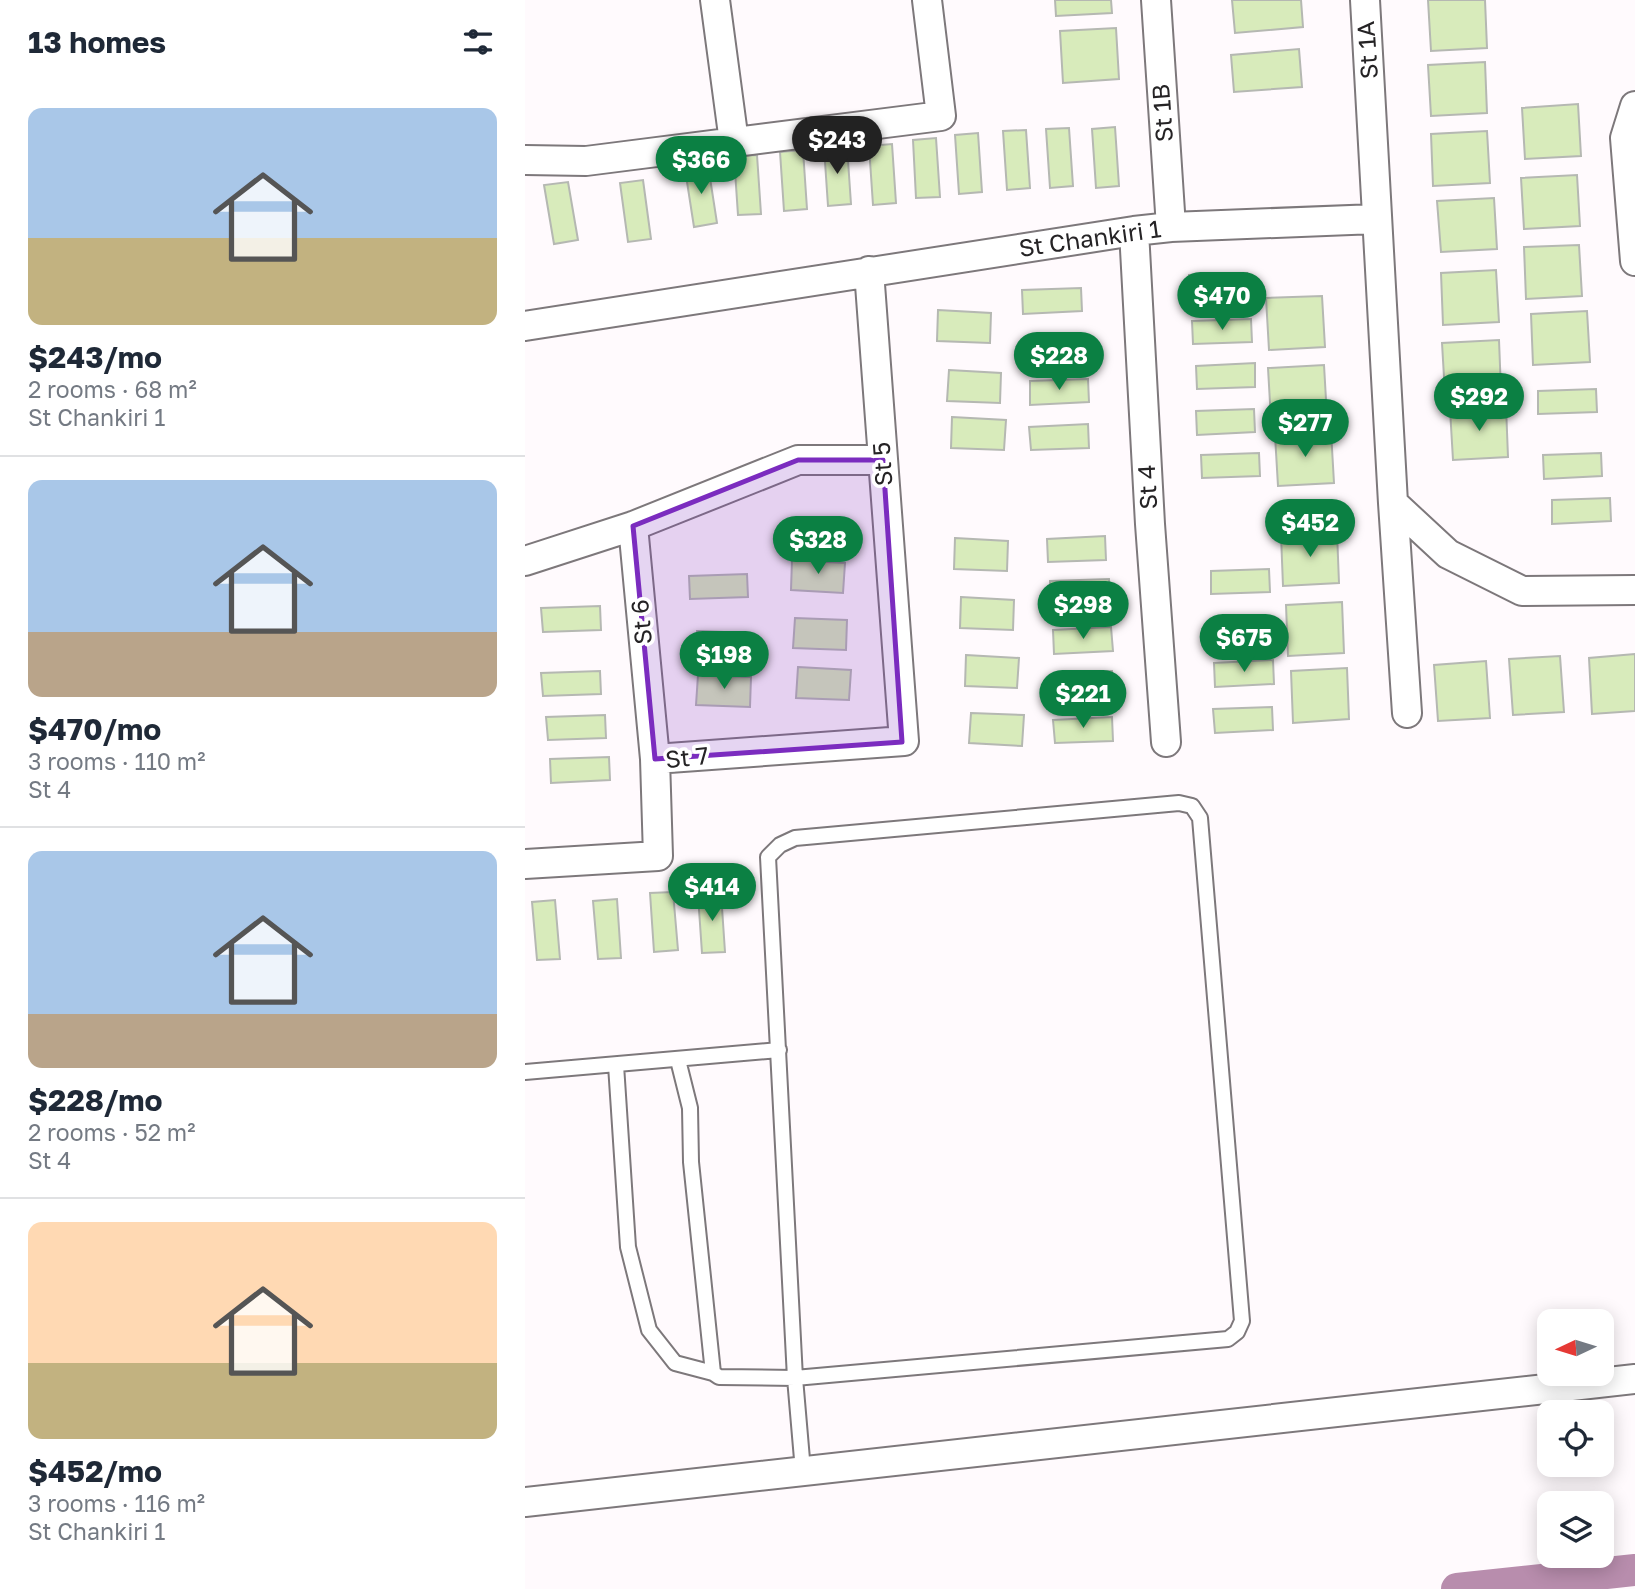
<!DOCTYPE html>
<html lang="en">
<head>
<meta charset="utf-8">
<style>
  body { margin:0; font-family:"Golos Text",sans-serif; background:#f2f2f3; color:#1f2937; height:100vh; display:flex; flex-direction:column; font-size:26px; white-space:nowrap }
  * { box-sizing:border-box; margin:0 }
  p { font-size:23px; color:#747a83 }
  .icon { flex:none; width:38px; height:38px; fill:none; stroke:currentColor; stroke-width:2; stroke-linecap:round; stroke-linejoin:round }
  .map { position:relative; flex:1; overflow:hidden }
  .panel { display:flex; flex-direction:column; background:#fff; width:525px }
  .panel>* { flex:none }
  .needle { width:46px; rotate:266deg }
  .buttons { position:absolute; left:1012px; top:1309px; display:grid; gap:14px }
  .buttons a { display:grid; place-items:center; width:77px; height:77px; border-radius:14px; background:#fff; box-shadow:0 4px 18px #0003; font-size:35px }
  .price { position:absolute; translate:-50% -60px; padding:0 16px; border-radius:24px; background:#0b8043; color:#fff; font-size:23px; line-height:46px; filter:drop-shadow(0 2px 4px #0008) }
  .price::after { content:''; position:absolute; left:50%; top:42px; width:21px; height:16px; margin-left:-10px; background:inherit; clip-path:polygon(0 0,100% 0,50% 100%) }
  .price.active { background:#222; color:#fff }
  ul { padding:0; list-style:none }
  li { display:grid; align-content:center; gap:14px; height:371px; padding:0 28px }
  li+li { border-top:2px solid #e0e1e3 }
  li span { display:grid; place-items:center; height:217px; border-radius:14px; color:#555 }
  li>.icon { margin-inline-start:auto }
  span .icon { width:126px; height:126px; fill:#fffc; stroke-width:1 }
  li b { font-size:30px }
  h2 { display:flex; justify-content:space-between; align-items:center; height:84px; padding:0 28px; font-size:30px }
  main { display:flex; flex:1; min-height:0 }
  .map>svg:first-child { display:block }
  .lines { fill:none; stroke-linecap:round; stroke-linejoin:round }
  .canal { stroke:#b88dad; stroke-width:32 }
  .building { fill:#d8ebbb; stroke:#b5b8b2; stroke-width:2 }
  .service-casing { stroke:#7d787b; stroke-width:18 }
  .minor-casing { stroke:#7d787b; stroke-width:32 }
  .service { stroke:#fff; stroke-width:14 }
  .minor { stroke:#fff; stroke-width:28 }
  .marked { fill:#7b2cbf; fill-opacity:0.2; stroke:#7b2cbf; stroke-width:5; stroke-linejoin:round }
  .labels { text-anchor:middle; stroke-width:7; stroke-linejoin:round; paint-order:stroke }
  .street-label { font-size:24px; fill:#252325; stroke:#fff }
</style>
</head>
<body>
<main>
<section class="panel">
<h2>13 homes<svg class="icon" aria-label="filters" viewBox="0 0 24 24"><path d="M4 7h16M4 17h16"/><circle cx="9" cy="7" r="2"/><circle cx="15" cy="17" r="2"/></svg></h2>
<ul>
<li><span style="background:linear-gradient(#a9c7e8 60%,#c2b280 0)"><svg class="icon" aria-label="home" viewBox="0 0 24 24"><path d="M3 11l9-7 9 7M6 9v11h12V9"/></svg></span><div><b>$243/mo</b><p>2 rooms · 68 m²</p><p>St Chankiri 1</p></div></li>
<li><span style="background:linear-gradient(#a9c7e8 70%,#b9a48a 0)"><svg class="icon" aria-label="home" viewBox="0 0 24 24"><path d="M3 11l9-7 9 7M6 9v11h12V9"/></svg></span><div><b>$470/mo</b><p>3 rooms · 110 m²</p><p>St 4</p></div></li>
<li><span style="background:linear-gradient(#a9c7e8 75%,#b9a48a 0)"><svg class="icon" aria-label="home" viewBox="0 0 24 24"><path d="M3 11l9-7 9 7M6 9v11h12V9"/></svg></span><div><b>$228/mo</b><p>2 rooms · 52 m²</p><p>St 4</p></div></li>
<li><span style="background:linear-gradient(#ffd9b3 65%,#c2b280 0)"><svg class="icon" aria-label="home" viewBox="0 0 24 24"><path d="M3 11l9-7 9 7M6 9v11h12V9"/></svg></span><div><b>$452/mo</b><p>3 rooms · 116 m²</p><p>St Chankiri 1</p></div></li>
</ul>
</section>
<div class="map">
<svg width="1110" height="1589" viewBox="0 0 1110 1589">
  <rect width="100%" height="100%" fill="#fffafd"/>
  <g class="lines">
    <path class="canal" d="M 932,1589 L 1110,1570"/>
  </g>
  <path class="building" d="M 530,0 L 586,0 L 587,13 L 531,16 Z
    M 707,0 L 776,0 L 778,27 L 710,33 Z
    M 903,0 L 960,0 L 962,48 L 906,51 Z
    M 591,28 L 594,79 L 538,83 L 535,31 Z
    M 774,49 L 777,87 L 709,92 L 706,55 Z
    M 960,62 L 962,113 L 906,116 L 903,65 Z
    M 1053,104 L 1056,156 L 1000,159 L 997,108 Z
    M 590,127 L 594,186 L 571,188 L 567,129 Z
    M 544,128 L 548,186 L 525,188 L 521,129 Z
    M 501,130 L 505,188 L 482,190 L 478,131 Z
    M 962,131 L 965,183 L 908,186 L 906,134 Z
    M 453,133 L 457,192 L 434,194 L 430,135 Z
    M 411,138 L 415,197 L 391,198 L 388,140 Z
    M 367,144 L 371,203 L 348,205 L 344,146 Z
    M 322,146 L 326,204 L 303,206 L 299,147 Z
    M 278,150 L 282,209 L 259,211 L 255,152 Z
    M 232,155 L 236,214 L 213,215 L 209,156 Z
    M 183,165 L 192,223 L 169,227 L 160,169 Z
    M 1052,175 L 1055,226 L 999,229 L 996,178 Z
    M 118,180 L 126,239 L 103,242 L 95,183 Z
    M 43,182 L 53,240 L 29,244 L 19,185 Z
    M 969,198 L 972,249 L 916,252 L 912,201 Z
    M 1054,245 L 1057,296 L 1001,299 L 999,247 Z
    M 971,270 L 974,322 L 918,325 L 916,273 Z
    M 722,273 L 723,296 L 665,298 L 664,275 Z
    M 556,288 L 557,311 L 498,314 L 497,290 Z
    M 797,296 L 800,347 L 744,350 L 741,298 Z
    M 413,310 L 466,313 L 465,343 L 412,341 Z
    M 1062,311 L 1065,362 L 1008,365 L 1006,314 Z
    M 726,319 L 727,342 L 668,344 L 667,321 Z
    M 559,334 L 560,358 L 502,360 L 501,336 Z
    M 974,340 L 976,391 L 920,394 L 917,343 Z
    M 730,363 L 730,387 L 672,389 L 671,366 Z
    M 799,365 L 802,417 L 746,420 L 743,368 Z
    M 424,370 L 476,373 L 475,403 L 422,401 Z
    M 563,379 L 564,402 L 505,405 L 505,381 Z
    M 1071,389 L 1072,412 L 1013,414 L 1013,391 Z
    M 981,406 L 983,457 L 928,460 L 925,409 Z
    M 729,409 L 730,432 L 672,435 L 671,411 Z
    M 427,417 L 481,420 L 479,450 L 426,448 Z
    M 563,424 L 564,448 L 506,450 L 504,427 Z
    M 806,431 L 809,483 L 753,486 L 750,435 Z
    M 734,453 L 735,476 L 677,478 L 676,455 Z
    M 1076,453 L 1077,476 L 1019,479 L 1018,455 Z
    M 1085,498 L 1086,521 L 1027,524 L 1027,500 Z
    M 812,532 L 814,583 L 758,586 L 756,535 Z
    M 580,536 L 581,560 L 523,562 L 522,539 Z
    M 430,538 L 483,541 L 482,571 L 429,569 Z
    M 267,560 L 320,563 L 318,593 L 266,590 Z
    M 744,569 L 745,592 L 686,594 L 686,571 Z
    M 222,574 L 223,597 L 165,599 L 164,576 Z
    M 584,579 L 585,602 L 526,605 L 525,581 Z
    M 436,597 L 489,600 L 488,630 L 435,628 Z
    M 817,602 L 819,653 L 763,656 L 761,605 Z
    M 75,606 L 76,630 L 18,632 L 16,608 Z
    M 747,617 L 748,641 L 689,643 L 688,620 Z
    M 270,618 L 322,620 L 321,650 L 268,648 Z
    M 586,627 L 588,651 L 529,654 L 528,630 Z
    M 172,631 L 225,633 L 224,664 L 171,661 Z
    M 1110,654 L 1110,711 L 1067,714 L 1064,658 Z
    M 441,655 L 494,658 L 492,688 L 440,686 Z
    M 1035,656 L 1039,712 L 988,715 L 984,659 Z
    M 748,660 L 749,684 L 690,687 L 689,663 Z
    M 961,661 L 965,718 L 913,721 L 909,665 Z
    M 273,667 L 326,670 L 324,700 L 271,698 Z
    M 822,668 L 824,719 L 768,723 L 766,671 Z
    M 75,671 L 76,694 L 18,696 L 16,673 Z
    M 587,671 L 589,694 L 530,697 L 529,673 Z
    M 173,675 L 226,677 L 225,707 L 171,705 Z
    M 747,707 L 748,730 L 690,733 L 688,709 Z
    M 446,713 L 499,715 L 497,746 L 444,743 Z
    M 80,715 L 81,738 L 23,740 L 21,717 Z
    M 587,717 L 588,741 L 530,743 L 528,720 Z
    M 84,757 L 85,780 L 26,783 L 25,759 Z
    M 148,892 L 153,950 L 129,952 L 125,893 Z
    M 196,893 L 200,952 L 177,953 L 173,895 Z
    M 92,899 L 96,958 L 73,959 L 68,901 Z
    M 30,900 L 35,959 L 12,960 L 7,902 Z"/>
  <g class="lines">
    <g class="service-casing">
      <path id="service" d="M 654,803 L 667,806 L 675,818 L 717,1321 L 712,1332 L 703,1339 L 270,1378 L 243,857 L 255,845 L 270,838 Z
        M 153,1060 L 165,1108 L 166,1162 L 188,1373 L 194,1377 L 270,1378 L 278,1471
        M 91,1065 L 103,1247 L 124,1330 L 150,1363 L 188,1373
        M 0,1072 L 254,1050"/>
    </g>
    <g class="minor-casing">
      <path id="minor" d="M 190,0 L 209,142
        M 631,0 L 646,227
        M 840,0 L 868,503 L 882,713
        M 1110,106 L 1100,138 L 1110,261
        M 0,160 L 61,161 L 416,116 L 402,0
        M 609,231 L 625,524 L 641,742
        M 0,326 L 609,231 L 646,227 L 851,219
        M 868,503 L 923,554 L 997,591 L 1110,590
        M 108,526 L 130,759
        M 0,561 L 108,526 L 273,460 L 358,460
        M 0,864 L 133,856 L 130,759 L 379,741 L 344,271
        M 0,1502 L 1110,1379"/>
    </g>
    <use href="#service" class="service"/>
    <use href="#minor" class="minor"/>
  </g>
  <path class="marked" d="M 273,460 L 358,460 L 377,742 L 130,759 L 108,526 Z"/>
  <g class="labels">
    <g class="street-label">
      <text transform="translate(843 50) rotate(-94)" y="8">St 1A</text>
      <text transform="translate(638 113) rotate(-94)" y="8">St 1B</text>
      <text transform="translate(565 239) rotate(-8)" y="8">St Chankiri 1</text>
      <text transform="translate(358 464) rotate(-94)" y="8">St 5</text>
      <text transform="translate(623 487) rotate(-93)" y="8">St 4</text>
      <text transform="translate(117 622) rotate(-95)" y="8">St 6</text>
      <text transform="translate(162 758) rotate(-6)" y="8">St 7</text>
    </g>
  </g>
</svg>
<div class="buttons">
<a><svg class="needle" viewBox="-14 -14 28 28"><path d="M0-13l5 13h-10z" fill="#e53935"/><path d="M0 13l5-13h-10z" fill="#747a83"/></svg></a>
<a><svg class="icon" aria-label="locate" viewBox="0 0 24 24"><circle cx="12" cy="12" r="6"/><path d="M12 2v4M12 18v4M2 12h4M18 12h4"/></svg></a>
<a><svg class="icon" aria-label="layers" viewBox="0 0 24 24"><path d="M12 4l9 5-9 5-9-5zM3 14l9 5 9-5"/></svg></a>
</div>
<b class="price active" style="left:312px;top:176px">$243</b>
<b class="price" style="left:176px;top:196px">$366</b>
<b class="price" style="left:697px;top:332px">$470</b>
<b class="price" style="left:534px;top:392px">$228</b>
<b class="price" style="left:954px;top:433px">$292</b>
<b class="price" style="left:780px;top:459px">$277</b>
<b class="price" style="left:785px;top:559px">$452</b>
<b class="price" style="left:293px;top:576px">$328</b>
<b class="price" style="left:558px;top:641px">$298</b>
<b class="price" style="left:719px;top:674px">$675</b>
<b class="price" style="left:199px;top:691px">$198</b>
<b class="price" style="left:558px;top:730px">$221</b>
<b class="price" style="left:187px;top:923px">$414</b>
</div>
</main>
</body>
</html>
